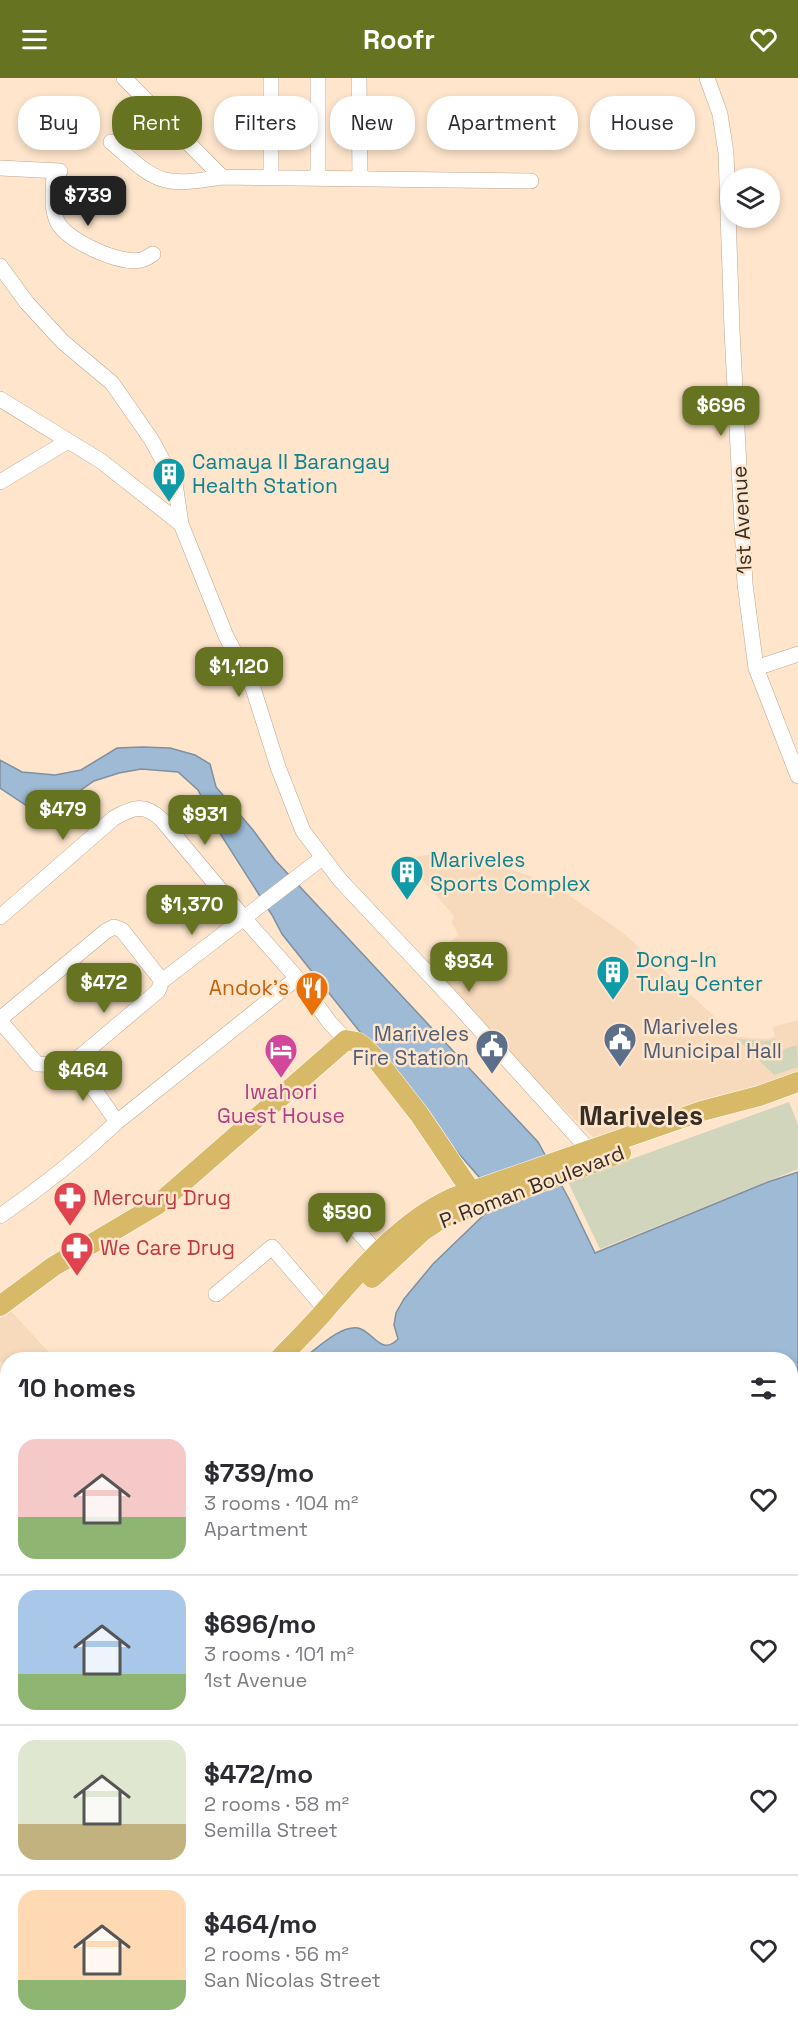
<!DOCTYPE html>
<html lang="en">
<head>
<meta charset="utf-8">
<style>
  body { margin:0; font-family:"Space Grotesk",sans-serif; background:#f2f2f3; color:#2b2b33; height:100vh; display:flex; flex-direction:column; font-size:22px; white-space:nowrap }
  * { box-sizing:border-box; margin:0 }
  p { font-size:20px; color:#7c7c81 }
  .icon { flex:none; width:33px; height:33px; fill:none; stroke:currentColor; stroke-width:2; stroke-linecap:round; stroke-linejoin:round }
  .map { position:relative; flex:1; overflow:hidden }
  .side { position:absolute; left:0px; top:1274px; width:798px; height:686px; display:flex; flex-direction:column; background:#fff; border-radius:24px 24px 0 0; box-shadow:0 3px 9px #0003 }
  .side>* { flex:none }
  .hud { position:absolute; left:18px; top:18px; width:762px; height:54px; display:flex; gap:12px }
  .controls { position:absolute; left:720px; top:90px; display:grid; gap:12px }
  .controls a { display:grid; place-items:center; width:60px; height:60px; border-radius:50%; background:#fff; box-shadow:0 3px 9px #0003; font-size:30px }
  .price { position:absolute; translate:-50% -51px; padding:0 14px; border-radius:12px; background:#667421; color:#fff; font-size:20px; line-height:39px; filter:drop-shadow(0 2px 3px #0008) }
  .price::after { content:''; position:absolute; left:50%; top:36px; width:18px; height:14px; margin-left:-9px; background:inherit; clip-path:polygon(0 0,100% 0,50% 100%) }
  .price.selected { background:#222; color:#fff }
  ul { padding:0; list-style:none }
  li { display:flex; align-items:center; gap:18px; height:150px; padding:0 18px }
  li+li { border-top:2px solid #e1e1e2 }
  li span { display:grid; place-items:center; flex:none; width:168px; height:120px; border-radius:18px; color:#555 }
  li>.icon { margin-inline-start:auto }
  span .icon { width:72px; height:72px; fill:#fffc; stroke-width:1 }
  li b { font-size:26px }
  h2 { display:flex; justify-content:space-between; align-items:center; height:72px; padding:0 18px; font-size:26px }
  .chip { padding:0 21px; border-radius:24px; background:#fff; box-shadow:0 3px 9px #0003; font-size:21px; line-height:54px }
  .chip.selected { background:#667421; color:#fff }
  header { display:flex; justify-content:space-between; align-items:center; height:78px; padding:0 18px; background:#667421; color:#fff; font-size:27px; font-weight:800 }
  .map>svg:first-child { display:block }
  .built { fill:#f7d9bb }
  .green { fill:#d0d5bc }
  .water { fill:#9ebad5; stroke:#7f90a0; stroke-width:1.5 }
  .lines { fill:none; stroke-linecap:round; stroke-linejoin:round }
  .minor-casing { stroke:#bca58d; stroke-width:16 }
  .major-casing { stroke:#fff; stroke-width:21 }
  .minor { stroke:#fff; stroke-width:15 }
  .major { stroke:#d8b968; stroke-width:20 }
  .labels { text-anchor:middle; stroke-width:5; stroke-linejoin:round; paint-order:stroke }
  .culture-label { font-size:21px; fill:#0d838f; stroke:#fee5cc; text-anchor:start }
  .street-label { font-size:21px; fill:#362d23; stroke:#fee5cc }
  .food-label { font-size:21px; fill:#c56008; stroke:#fee5cc; text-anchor:end }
  .service-label { font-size:21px; fill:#4e5e75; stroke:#fee5cc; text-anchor:start }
  .hotel-label { font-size:21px; fill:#b23c85; stroke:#fee5cc }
  .health-label { font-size:21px; fill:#be3a42; stroke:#fee5cc; text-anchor:start }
  .district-label { font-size:27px; font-weight:bold; fill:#362d23; stroke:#fee5cc }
</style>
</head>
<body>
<header><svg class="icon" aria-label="menu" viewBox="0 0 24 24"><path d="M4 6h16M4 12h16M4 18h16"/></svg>Roofr<svg class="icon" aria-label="heart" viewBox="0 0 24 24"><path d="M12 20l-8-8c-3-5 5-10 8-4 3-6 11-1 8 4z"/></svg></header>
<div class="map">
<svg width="798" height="1958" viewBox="0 0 798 1958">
  <rect width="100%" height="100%" fill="#fee5cc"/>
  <path class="built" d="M 428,777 L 481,782 L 551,805 L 622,854 L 737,959 L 767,961 L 775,958 L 773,949 L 798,942 L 798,995 L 597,1063 L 503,971 L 423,886 L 459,857 L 452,845 L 454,838 L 404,780 Z
    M 10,1232 L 55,1281 L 8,1281 L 7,1290 L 0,1283 L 0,1240 Z"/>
  <path class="green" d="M 737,961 L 767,963 L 775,961 L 781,972 L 797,967 L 798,989 L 774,997 Z
    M 789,1024 L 798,1047 L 798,1091 L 600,1171 L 568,1104 Z"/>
  <path class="water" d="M 142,669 L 170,670 L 195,677 L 210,686 L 216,709 L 253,752 L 275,782 L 538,1064 L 569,1121 L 595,1175 L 768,1104 L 798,1094 L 798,1958 L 0,1958 L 0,1477 L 8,1482 L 8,1952 L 790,1952 L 790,1281 L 302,1281 C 317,1271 340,1247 358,1250 C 373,1253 381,1279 398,1261 L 394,1247 L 396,1235 L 404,1221 L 433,1186 L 491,1130 L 480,1100 L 438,1052 L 282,856 L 272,837 L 221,757 L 198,712 L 178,694 L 141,691 L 119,695 L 94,703 L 75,716 L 33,732 L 0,710 L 0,682 L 22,694 L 55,697 L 81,692 L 117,670 Z"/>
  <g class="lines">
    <g class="minor-casing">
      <path id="minor" d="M 124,0 L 222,99 L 531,103
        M 318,0 L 318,100
        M 359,0 L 360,101
        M 707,0 L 720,36 L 726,75 L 732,252 L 745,506 L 756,590 L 798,698
        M 111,64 C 127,77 145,97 165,102 C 183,106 203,102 222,99
        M 0,90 L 60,93
        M 54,93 C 54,109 50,130 58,145 C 68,163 120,187 141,182 C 145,181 150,178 153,176
        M 271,100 L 271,0
        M 0,188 L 27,225 L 63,264 L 112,305 L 151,361 L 175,405 L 181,446 L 226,558 L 253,610 L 278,689 L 303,753 L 340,802 L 454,923 L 589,1072
        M 0,321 L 101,383 L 181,446
        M 0,404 L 68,363
        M 756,590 L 798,576
        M 0,839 L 114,740 C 133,729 145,725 162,742 L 243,839 L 297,900 L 330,945 L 346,962
        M 0,941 L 106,853 L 114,849 L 122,852 L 162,903
        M 0,943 L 37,986 L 70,987 L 96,1014 L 117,1044
        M 70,987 L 158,913 L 162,903 L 322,780
        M 341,1134 L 378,1176
        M 0,1138 C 42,1109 80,1079 117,1044 L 297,900
        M 216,1216 L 272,1169 L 326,1232
        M 0,1473 L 8,1479"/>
    </g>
    <g class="major-casing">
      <path id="major" d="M 372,1200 L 423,1153 L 444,1139 L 621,1075
        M 0,1228 L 54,1188 L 157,1127 L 346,962 L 357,964 L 364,969 L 376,981 L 419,1036 L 471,1113
        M 279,1281 C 295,1264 312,1248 327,1230 C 363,1189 402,1143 452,1120 L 702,1033 L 759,1018 L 798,1004
        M 0,1403 L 8,1413"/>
    </g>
    <use href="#minor" class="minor"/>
    <use href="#major" class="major"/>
  </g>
  <defs>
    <g id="building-pin" transform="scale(1.725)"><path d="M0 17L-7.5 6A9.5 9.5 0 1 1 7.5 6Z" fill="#0f9aa8" stroke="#fee5cc"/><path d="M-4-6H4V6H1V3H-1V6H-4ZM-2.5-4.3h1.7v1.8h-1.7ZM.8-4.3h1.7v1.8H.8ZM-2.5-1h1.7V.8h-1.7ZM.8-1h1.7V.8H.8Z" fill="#fff"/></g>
    <g id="restaurant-pin" transform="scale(1.725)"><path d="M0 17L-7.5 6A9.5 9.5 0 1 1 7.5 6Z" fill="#e8710a" stroke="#fee5cc"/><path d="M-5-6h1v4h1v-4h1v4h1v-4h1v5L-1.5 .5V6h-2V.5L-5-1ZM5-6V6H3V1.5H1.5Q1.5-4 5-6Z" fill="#fff"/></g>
    <g id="civic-pin" transform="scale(1.725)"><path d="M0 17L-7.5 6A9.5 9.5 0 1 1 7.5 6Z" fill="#5c6f8a" stroke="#fee5cc"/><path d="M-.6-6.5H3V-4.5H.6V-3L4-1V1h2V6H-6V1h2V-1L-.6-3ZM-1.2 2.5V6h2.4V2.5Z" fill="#fff"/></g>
    <g id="hotel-pin" transform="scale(1.725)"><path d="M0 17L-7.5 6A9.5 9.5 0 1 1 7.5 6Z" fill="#d1479c" stroke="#fee5cc"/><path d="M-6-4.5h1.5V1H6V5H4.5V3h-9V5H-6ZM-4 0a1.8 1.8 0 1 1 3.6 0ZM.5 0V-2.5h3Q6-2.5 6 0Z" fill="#fff"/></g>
    <g id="pharmacy-pin" transform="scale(1.725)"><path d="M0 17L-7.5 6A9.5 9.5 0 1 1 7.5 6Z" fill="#e0444e" stroke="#fee5cc"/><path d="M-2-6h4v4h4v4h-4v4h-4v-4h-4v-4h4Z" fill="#fff"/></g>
  </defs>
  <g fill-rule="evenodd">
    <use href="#building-pin" x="169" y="396"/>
    <use href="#building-pin" x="407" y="794"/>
    <use href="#building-pin" x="613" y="894"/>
    <use href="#restaurant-pin" x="312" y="910"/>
    <use href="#civic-pin" x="620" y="961"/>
    <use href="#civic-pin" x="492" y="968"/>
    <use href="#hotel-pin" x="281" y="972"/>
    <use href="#pharmacy-pin" x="70" y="1120"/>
    <use href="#pharmacy-pin" x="77" y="1170"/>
  </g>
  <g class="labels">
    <g class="culture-label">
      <text x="192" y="391">Camaya II Barangay<tspan x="192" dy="24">Health Station</tspan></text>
      <text x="430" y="789">Mariveles<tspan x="430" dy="24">Sports Complex</tspan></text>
      <text x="636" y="889">Dong-In<tspan x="636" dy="24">Tulay Center</tspan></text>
    </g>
    <g class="street-label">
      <text transform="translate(742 442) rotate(-93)" y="7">1st Avenue</text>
      <text transform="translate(532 1109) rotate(-21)" y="7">P. Roman Boulevard</text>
    </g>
    <g class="food-label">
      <text x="289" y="917">Andok's</text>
    </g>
    <g class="service-label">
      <text x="643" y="956">Mariveles<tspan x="643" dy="24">Municipal Hall</tspan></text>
      <text x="469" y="963" text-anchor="end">Mariveles<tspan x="469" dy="24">Fire Station</tspan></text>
    </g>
    <g class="hotel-label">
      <text x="281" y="1021">Iwahori<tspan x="281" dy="24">Guest House</tspan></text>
    </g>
    <g class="health-label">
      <text x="93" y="1127">Mercury Drug</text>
      <text x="100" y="1177">We Care Drug</text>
    </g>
    <g class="district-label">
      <text x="641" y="1047">Mariveles</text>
    </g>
  </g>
</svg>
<div class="controls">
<a><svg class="icon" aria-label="layers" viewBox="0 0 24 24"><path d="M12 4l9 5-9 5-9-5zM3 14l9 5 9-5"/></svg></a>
</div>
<b class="price selected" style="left:88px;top:149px">$739</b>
<b class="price" style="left:721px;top:359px">$696</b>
<b class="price" style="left:239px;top:620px">$1,120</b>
<b class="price" style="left:63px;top:763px">$479</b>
<b class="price" style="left:205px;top:768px">$931</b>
<b class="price" style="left:192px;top:858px">$1,370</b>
<b class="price" style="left:469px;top:915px">$934</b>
<b class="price" style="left:104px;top:936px">$472</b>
<b class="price" style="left:83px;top:1024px">$464</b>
<b class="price" style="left:347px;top:1166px">$590</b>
<div class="hud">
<a class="chip">Buy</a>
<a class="chip selected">Rent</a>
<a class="chip">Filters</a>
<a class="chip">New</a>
<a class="chip">Apartment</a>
<a class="chip">House</a>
</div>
<section class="side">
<h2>10 homes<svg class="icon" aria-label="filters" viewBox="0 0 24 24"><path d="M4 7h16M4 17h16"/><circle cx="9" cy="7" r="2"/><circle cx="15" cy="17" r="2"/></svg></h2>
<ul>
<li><span style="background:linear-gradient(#f6c9c9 65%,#8fb573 0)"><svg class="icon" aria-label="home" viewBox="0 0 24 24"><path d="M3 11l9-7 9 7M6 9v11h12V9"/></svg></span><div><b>$739/mo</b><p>3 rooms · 104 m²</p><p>Apartment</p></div><svg class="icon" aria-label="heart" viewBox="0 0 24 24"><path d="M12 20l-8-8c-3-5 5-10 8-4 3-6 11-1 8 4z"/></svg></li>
<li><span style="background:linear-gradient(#a9c7e8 70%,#8fb573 0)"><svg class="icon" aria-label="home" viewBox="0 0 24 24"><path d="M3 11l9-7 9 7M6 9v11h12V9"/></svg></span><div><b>$696/mo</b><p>3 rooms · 101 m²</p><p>1st Avenue</p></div><svg class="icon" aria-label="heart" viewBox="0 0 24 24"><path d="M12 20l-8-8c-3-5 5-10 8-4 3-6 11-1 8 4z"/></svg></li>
<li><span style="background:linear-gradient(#dfe7d0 70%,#c2b280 0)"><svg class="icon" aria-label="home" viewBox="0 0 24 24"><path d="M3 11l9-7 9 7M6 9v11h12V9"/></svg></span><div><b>$472/mo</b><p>2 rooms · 58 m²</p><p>Semilla Street</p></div><svg class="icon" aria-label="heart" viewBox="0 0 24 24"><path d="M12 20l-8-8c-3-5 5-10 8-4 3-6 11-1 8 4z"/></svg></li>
<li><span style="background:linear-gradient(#ffd9b3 75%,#8fb573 0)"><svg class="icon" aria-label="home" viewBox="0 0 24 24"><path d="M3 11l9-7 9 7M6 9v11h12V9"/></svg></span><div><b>$464/mo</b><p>2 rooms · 56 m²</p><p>San Nicolas Street</p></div><svg class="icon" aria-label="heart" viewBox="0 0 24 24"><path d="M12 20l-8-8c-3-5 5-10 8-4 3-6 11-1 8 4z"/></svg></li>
</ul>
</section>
</div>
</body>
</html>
